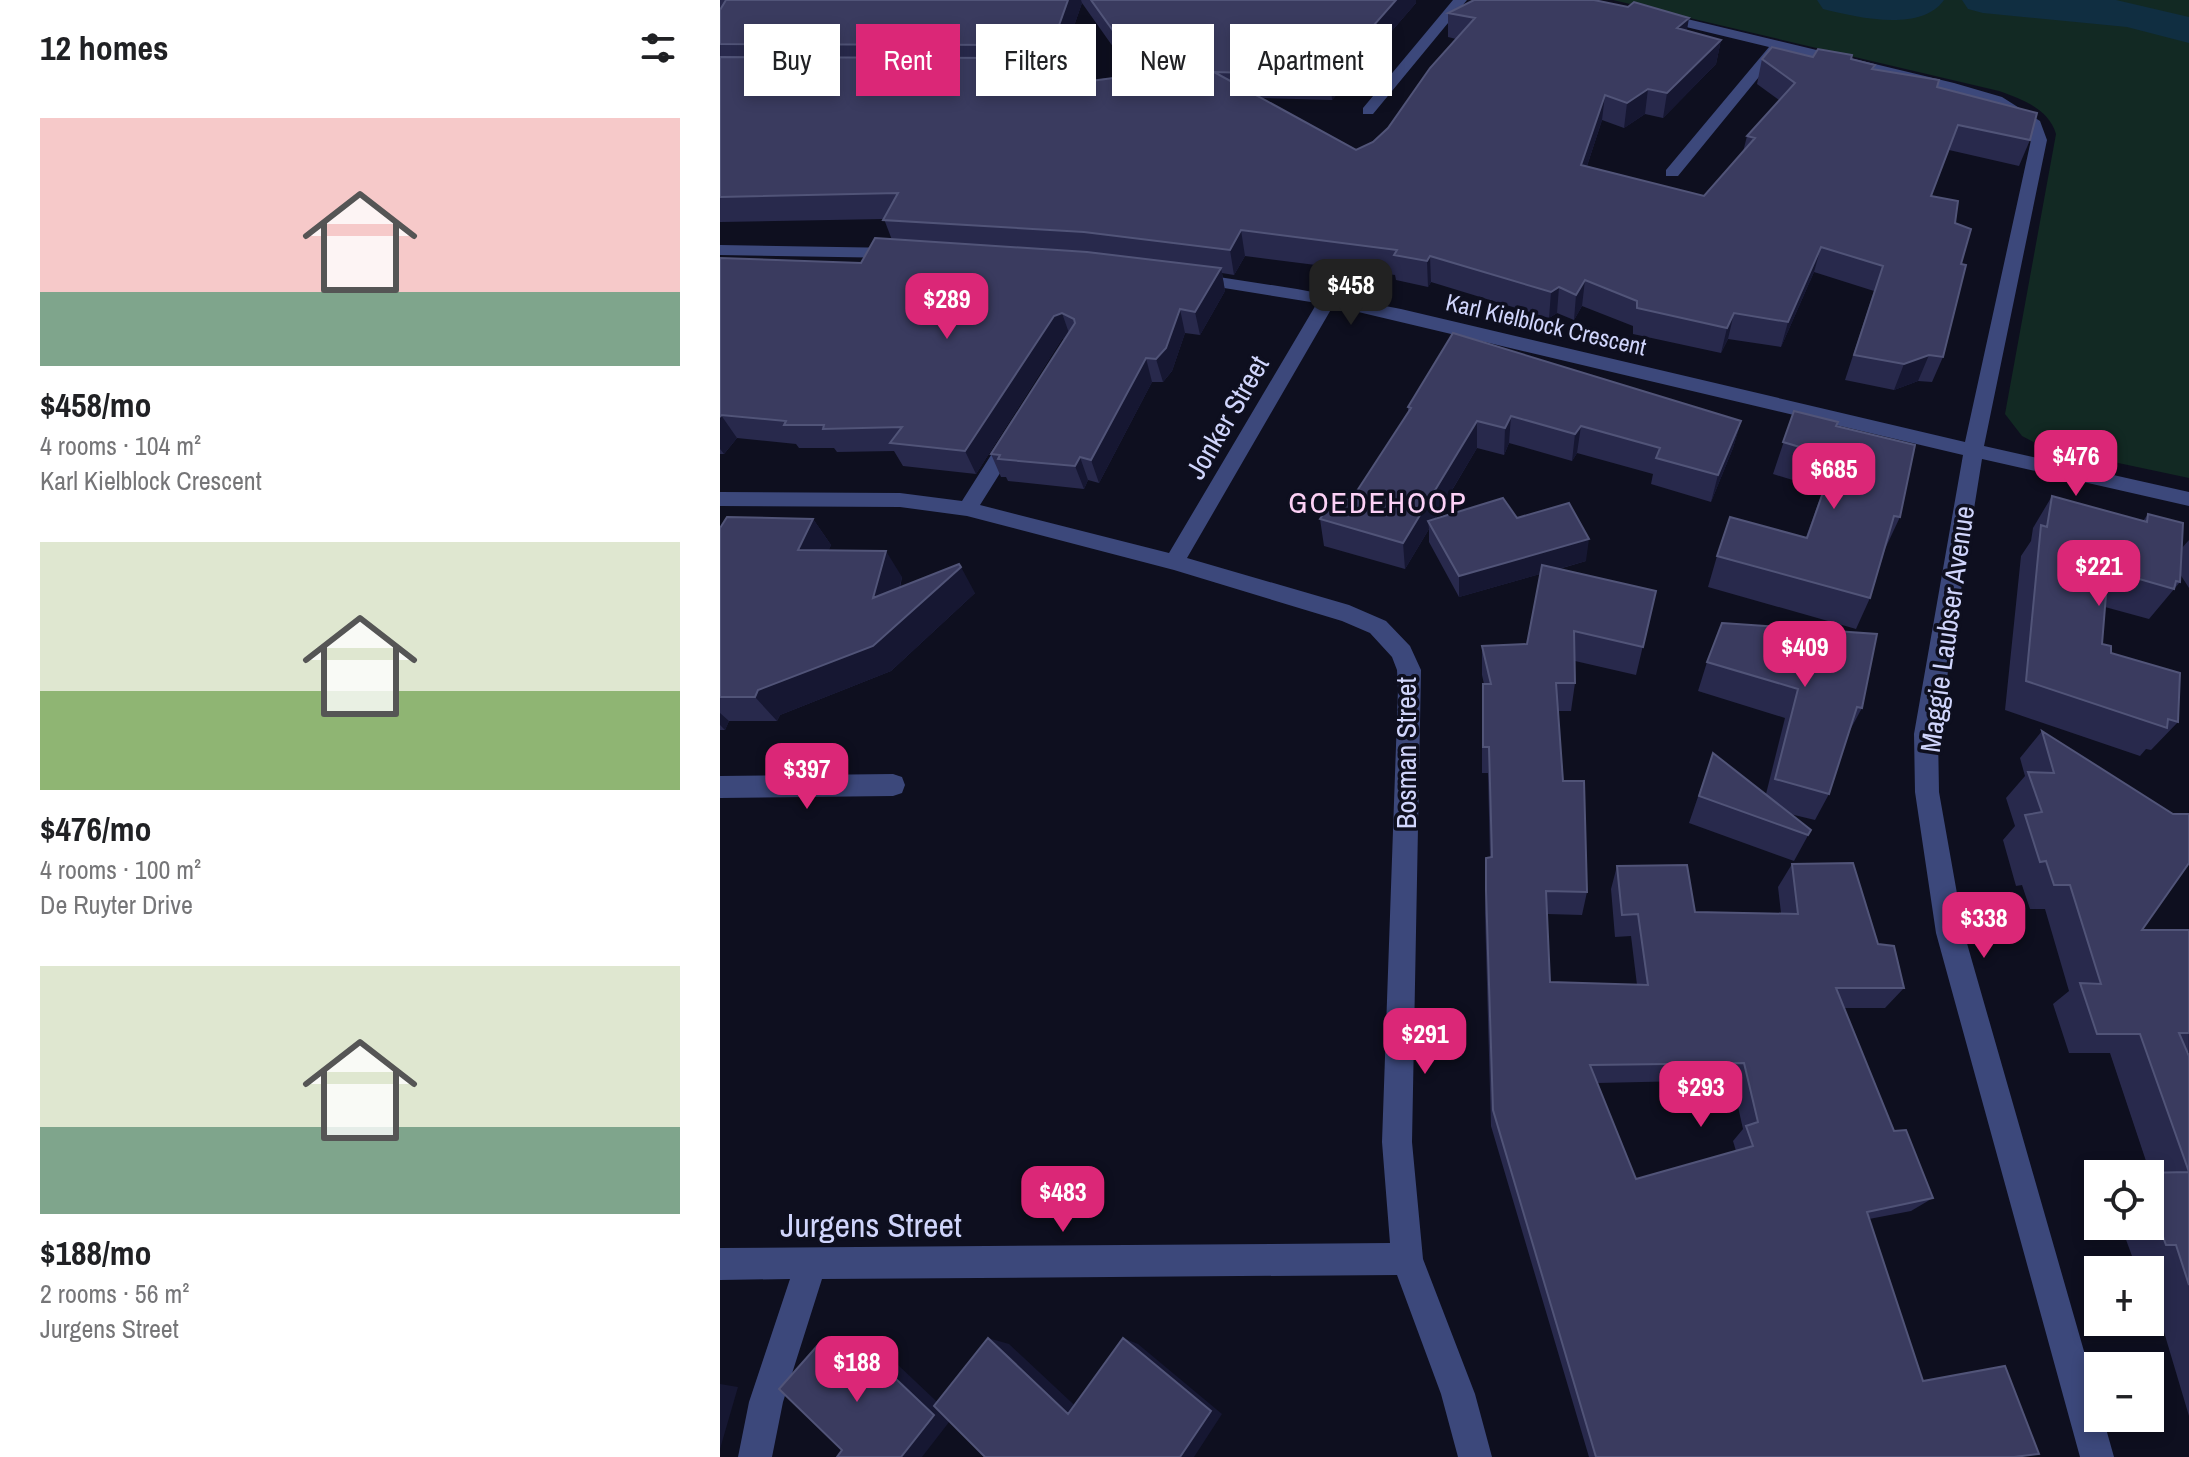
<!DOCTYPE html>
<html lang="en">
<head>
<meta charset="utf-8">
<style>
  body { margin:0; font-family:"Archivo Narrow",sans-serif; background:#f2f2f2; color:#202124; height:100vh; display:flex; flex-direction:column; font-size:30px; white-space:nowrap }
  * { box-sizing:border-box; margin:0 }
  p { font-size:26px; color:#757577 }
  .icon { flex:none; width:44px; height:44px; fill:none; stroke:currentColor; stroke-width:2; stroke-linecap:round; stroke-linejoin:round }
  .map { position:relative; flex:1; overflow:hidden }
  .side { display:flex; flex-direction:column; background:#fff; width:720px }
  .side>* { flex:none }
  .hud { position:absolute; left:24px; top:24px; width:760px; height:72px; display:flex; gap:16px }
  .tools { position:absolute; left:1364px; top:1160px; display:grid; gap:16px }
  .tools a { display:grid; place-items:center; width:80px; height:80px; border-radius:0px; background:#fff; box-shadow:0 4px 12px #0003; font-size:40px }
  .price { position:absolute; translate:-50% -68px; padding:0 18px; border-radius:16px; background:#db2777; color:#fff; font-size:26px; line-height:52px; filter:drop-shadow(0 2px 4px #0008) }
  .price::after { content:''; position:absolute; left:50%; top:48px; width:24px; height:18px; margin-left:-12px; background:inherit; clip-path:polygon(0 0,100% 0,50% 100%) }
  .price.active { background:#222; color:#fff }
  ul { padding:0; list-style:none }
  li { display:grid; align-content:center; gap:16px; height:424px; padding:0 40px }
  li span { display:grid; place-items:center; height:248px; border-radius:0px; color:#555 }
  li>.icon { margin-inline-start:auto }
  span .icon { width:144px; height:144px; fill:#fffc; stroke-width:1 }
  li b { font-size:34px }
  h2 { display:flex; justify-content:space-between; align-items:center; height:96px; padding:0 40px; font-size:34px }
  .tag { padding:0 28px; border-radius:0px; background:#fff; box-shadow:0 4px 12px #0003; font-size:28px; line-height:72px }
  .tag.active { background:#db2777; color:#fff }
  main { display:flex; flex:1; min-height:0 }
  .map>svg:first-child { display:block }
  .green { fill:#122923 }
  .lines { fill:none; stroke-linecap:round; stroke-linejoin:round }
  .river { fill:#102e41; fill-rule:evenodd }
  .minor { fill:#3c487b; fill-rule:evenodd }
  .wall { fill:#28294c; fill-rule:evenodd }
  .shaded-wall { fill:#161732 }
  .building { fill:#3a3b5f; stroke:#515478; stroke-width:2; fill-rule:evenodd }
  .labels { text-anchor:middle; stroke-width:7; stroke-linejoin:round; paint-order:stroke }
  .far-street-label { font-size:24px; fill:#d0d5fc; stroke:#0e0f1f }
  .street-label { font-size:28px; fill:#d0d5fc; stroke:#0e0f1f }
  .neighbourhood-label { font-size:30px; letter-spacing:2px; fill:#fcd1f6; stroke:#0e0f1f }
  .near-street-label { font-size:34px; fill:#d0d5fc; stroke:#0e0f1f }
</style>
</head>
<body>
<main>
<section class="side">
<h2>12 homes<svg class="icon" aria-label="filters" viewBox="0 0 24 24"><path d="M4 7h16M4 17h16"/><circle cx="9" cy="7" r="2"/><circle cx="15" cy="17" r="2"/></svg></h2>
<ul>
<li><span style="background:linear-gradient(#f6c9c9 70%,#7fa58c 0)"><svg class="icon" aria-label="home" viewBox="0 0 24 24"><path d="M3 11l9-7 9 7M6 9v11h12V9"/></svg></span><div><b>$458/mo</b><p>4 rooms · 104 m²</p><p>Karl Kielblock Crescent</p></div></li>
<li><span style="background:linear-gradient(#dfe7d0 60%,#8fb573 0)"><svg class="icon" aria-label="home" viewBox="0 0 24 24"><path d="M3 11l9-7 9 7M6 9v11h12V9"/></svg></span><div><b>$476/mo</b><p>4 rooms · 100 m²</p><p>De Ruyter Drive</p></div></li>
<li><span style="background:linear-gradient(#dfe7d0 65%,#7fa58c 0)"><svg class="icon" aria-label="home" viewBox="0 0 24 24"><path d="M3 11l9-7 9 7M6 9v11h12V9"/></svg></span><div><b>$188/mo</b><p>2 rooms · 56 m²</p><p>Jurgens Street</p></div></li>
</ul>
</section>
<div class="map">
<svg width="1469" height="1457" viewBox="0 0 1469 1457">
  <rect width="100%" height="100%" fill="#0e0f1f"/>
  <path class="green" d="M 893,0 L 1469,0 L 1469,478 L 1323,447 L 1302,436 L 1285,414 L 1336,134 C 1329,109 1302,99 1279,91 Z"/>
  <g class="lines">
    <path class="river" d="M 1097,0 L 1224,0 C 1201,33 1135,17 1103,9 Z
      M 1242,0 L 1396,0 L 1469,17 L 1469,43 L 1407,27 L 1263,13 L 1248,9 Z"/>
    <path class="minor" d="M 733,0 L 747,0 L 653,114 L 643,114 L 643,108 Z
      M 938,12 L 1234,83 L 1282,97 L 1320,121 L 1327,140 L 1264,446 L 1469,492 L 1469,506 L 1262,459 L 1218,734 L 1219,792 L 1244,933 L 1378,1400 L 1378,1418 L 1383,1418 L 1394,1457 L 1360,1457 L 1216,933 L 1195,792 L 1194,734 L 1243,455 L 613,306 L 467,558 L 629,605 L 666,621 L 690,646 L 701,670 L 692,1142 L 703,1259 L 755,1394 L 772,1457 L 738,1457 L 721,1394 L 677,1275 L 102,1279 L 63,1402 L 52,1457 L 18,1457 L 29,1402 L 70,1279 L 0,1280 L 0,1248 L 670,1243 L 662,1142 L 678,689 L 677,670 L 672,657 L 650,633 L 622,621 L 454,570 L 247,516 L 180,507 L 0,506 L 0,492 L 180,493 L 242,501 L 285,433 L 292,431 L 302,438 L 260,505 L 449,553 L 597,303 L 467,282 L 464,278 L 467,274 L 473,273 L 577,289 L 681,309 L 1245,442 L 1311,140 L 1308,126 L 1272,103 L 1061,50 L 958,176 L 946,176 L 946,170 L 1049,47 L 933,19 L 931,16 Z
      M 0,245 L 178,248 L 187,253 L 178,258 L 0,255 Z
      M 173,774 L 182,777 L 185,785 L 182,793 L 173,796 L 0,798 L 0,776 Z"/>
  </g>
  <path class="wall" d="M 0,0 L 696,0 L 696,3 L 612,100 L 541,98 L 636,150 L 653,142 L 668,128 L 736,39 L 728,37 L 728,13 L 967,31 L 1001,40 L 996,64 L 943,118 L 925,114 L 904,128 L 882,120 L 867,166 L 984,196 L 1023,152 L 1027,136 L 1059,100 L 1037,84 L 1042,59 L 1093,57 L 1131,59 L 1154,69 L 1217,87 L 1310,140 L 1299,166 L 1229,150 L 1211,196 L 1235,223 L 1241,264 L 1223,357 L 1212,382 L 1198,381 L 1174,390 L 1125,380 L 1154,291 L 1094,272 L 1061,347 L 1008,339 L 1001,353 L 913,334 L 913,326 L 862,306 L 854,320 L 837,313 L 829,318 L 711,282 L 708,287 L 676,280 L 675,275 L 525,256 L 514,275 L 502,273 L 505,291 L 480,335 L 465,333 L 452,371 L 443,382 L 432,382 L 379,483 L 368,480 L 364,489 L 288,481 L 286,477 L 281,477 L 271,454 L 345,338 L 342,339 L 256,474 L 183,466 L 174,451 L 117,452 L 114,448 L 79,448 L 76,444 L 17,438 L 4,454 L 0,454 L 0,258 L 141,263 L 172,240 L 164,219 L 0,222 ZM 362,3 L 413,75 L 334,85 L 334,83 L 331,69 L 339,69 Z
    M 688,407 L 1021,421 L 1013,448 L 991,502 L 931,484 L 933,474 L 857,453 L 852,461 L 789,443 L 784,455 L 757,448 L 715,519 L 797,518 L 866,561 L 839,569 L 936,591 L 916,675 L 855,661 L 855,683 L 851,711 L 838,711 L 843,781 L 867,892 L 862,915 L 827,914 L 830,982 L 917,985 L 911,936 L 895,937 L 891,889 L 897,866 L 975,912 L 1061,913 L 1058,887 L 1072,864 L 1158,944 L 1184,988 L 1165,1008 L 1124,1008 L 1174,1131 L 1213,1198 L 1191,1211 L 1149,1219 L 1203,1381 L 1294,1457 L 869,1457 L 771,1126 L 765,913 L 766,858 L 770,858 L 768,773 L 762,773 L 762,712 L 763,684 L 764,684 L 762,675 L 762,646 L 807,644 L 820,574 L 739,597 L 709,542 L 709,529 L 685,569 L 604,546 L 600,519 L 635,494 L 688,412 ZM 1012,1080 L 1023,1129 L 1013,1141 L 1016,1151 L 916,1179 L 877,1083 Z
    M 1074,411 L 1116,426 L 1180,517 L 1165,549 L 1150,598 L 1136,629 L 988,587 L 997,556 L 1086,537 L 1102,493 L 1088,489 L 1089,485 L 1053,474 Z
    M 1332,496 L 1423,521 L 1428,514 L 1461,549 L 1469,540 L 1469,588 L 1460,574 L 1460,582 L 1429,619 L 1385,607 L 1382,644 L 1458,722 L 1431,750 L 1426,749 L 1420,756 L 1285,710 L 1301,556 L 1311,541 L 1313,528 Z
    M 93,519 L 111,545 L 108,551 L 182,577 L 180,588 L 255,593 L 171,671 L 60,715 L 57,721 L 9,721 L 5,730 L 0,730 L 0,528 Z
    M 987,662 L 1142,708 L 1130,730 L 1109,794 L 1095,820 L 1070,814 L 1091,830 L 1074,861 L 969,823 L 993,753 L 1046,794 L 1065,718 L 978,691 Z
    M 1322,731 L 1453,814 L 1422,930 L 1469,930 L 1469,1052 L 1468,1052 L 1469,1056 L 1469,1416 L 1430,1285 L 1430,1270 L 1426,1270 L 1422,1256 L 1412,1256 L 1401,1226 L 1430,1226 L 1430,1174 L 1418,1174 L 1430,1173 L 1390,1053 L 1349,1053 L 1333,1004 L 1349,991 L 1325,909 L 1310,909 L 1302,885 L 1296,886 L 1283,840 L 1295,826 L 1286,798 L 1305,776 L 1300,758 Z"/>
  <path class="shaded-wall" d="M 348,0 L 361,0 L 362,3 L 339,69 L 332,45 Z
    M 676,0 L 696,0 L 696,3 L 612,100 L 610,75 Z
    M 969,18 L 965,42 L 957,28 Z
    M 1001,40 L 996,64 L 943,118 L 947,93 Z
    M 327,58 L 334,83 L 324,112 L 317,88 Z
    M 928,89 L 925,114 L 904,128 L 907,103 Z
    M 885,95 L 882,120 L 859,190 L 861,165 Z
    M 521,230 L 525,256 L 514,275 L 510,250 Z
    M 1101,247 L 1094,272 L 1061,347 L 1068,322 Z
    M 710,256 L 711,282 L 708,287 L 707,261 Z
    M 501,268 L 505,291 L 480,335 L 475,312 Z
    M 865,280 L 862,306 L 854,320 L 856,295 Z
    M 839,287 L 837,313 L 829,318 L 831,292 Z
    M 460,309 L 465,333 L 452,371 L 443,382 L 436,359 Z
    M 342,313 L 350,336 L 342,339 L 256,474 L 245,451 L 334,316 Z
    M 1014,313 L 1008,339 L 1001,353 L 1007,328 Z
    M 1209,355 L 1198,381 L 1174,390 L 1184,364 Z
    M 426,358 L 432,382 L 379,483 L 371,460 Z
    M 1,415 L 17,438 L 4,454 L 0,449 L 0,417 Z
    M 791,416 L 789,443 L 784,455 L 785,428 Z
    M 757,421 L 757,448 L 711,525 L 708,521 L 709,529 L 685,569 L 683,543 Z
    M 1021,421 L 1013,448 L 991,502 L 998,475 Z
    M 861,426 L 857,453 L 852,461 L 855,434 Z
    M 360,457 L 368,480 L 364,489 L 355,466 Z
    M 93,519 L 111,545 L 97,576 L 78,550 Z
    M 869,539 L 866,561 L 739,597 L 739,576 Z
    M 166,551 L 182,577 L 170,624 L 153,598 Z
    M 241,567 L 255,593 L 171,671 L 60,715 L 57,721 L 35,697 L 38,690 Z
    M 0,713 L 9,721 L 5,730 L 0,725 Z
    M 268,1338 L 289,1344 L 366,1416 L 348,1414 Z
    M 403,1338 L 418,1344 L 502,1414 L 474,1457 L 460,1457 Z
    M 137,1342 L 158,1346 L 233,1417 L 202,1457 L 181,1457 Z
    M 98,1345 L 121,1349 L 139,1368 L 117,1364 Z
    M 0,1384 L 18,1387 L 0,1449 Z"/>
  <path class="building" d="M 6,0 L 348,0 L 332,45 L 0,44 L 0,10 Z
    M 371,0 L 676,0 L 610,75 L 494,72 L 636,150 L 653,142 L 668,128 L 710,68 L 755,18 L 728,13 L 754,0 L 874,0 L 908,7 L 914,2 L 969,18 L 957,28 L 1001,40 L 947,93 L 928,89 L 907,103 L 885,95 L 861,165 L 984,196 L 1035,138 L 1027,136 L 1075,83 L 1042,59 L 1052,47 L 1093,57 L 1098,49 L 1132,55 L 1131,59 L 1155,65 L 1152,69 L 1219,80 L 1217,87 L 1317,113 L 1310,140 L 1238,125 L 1211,196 L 1238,201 L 1235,223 L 1251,229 L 1241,264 L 1246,265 L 1223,357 L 1209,355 L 1184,364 L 1134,355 L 1163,266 L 1101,247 L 1068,322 L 1014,313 L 1007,328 L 917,308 L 917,301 L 865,280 L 856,295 L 839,287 L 831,292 L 710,256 L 707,261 L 674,255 L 677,250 L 521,230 L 510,250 L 364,232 L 163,220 L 178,193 L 0,197 L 0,57 L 327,58 L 317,88 L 424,74 Z
    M 155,238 L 367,252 L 501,268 L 475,312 L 460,309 L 446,348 L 436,359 L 426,358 L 371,460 L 360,457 L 355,466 L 278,459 L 280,455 L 271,454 L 355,323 L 354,319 L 342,313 L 334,316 L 245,451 L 170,443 L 182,427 L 103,429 L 104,425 L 64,425 L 66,421 L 1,415 L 0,417 L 0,258 L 141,263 Z
    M 733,333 L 1021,421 L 998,475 L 936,458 L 940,448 L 861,426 L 855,434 L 791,416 L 785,428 L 757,421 L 683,543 L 600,519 L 618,492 L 635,494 L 691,408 L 688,407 Z
    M 1074,411 L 1118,422 L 1116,426 L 1195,445 L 1180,517 L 1174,516 L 1150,598 L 997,556 L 1010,517 L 1087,538 L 1114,461 L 1099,457 L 1100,453 L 1063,442 Z
    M 1332,496 L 1427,522 L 1428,514 L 1463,523 L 1460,582 L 1456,581 L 1454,589 L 1388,570 L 1382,644 L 1391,646 L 1391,653 L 1460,673 L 1458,722 L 1448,719 L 1447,728 L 1306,681 L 1321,525 L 1327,527 Z
    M 783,498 L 797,518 L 849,503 L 869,539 L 739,576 L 708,521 Z
    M 7,517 L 93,519 L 78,550 L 166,551 L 153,598 L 239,564 L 241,567 L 153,646 L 38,690 L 35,697 L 0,697 L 0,528 Z
    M 822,565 L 936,591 L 923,647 L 854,631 L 855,683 L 836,683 L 843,781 L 864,781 L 867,892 L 826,891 L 830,982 L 928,985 L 918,914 L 902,915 L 897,866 L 967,865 L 975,912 L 1078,914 L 1072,864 L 1133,863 L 1158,944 L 1174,946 L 1184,988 L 1116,988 L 1174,1131 L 1186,1130 L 1213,1198 L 1147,1212 L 1203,1381 L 1285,1366 L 1319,1454 L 1294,1457 L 876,1457 L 773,1110 L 766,890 L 766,858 L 772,857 L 769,747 L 763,747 L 763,684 L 771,684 L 762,646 L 807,644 ZM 1024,1063 L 1038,1122 L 1026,1126 L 1033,1146 L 916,1179 L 870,1065 Z
    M 1002,623 L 1157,634 L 1142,708 L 1137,707 L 1109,794 L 1055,779 L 1078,689 L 987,662 Z
    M 1322,731 L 1453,814 L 1469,814 L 1469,863 L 1422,930 L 1469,930 L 1469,1033 L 1459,1033 L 1469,1056 L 1469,1172 L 1420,1034 L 1377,1034 L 1360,983 L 1381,984 L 1350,885 L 1334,885 L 1326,861 L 1320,862 L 1305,815 L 1322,812 L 1308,772 L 1334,773 Z
    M 993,753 L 1091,830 L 1088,835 L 979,796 Z
    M 1469,1172 L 1469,1285 L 1456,1245 L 1446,1245 L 1430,1201 L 1430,1174 L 1420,1173 Z
    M 268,1338 L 348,1414 L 403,1338 L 491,1411 L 460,1457 L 265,1457 L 214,1406 Z
    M 137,1342 L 214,1415 L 181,1457 L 117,1457 L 122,1450 L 59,1389 L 98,1345 L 117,1364 Z"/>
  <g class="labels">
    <g class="far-street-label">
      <text transform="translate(826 325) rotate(13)" y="8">Karl Kielblock Crescent</text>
    </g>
    <g class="street-label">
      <text transform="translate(507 417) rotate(-60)" y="10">Jonker Street</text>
      <text transform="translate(1227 629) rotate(-82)" y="10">Maggie Laubser Avenue</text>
      <text transform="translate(686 753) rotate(-90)" y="10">Bosman Street</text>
    </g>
    <g class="neighbourhood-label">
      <text x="658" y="513">GOEDEHOOP</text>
    </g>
    <g class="near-street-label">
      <text x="151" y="1237">Jurgens Street</text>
    </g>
  </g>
</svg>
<div class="tools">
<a><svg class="icon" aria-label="locate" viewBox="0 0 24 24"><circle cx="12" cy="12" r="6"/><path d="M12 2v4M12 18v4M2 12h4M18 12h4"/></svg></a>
<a>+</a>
<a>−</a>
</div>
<b class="price active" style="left:631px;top:327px">$458</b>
<b class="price" style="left:227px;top:341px">$289</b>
<b class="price" style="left:1356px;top:498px">$476</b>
<b class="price" style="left:1114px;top:511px">$685</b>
<b class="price" style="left:1379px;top:608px">$221</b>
<b class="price" style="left:1085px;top:689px">$409</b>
<b class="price" style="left:87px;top:811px">$397</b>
<b class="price" style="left:1264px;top:960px">$338</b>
<b class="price" style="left:705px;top:1076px">$291</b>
<b class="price" style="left:981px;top:1129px">$293</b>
<b class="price" style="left:343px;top:1234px">$483</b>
<b class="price" style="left:137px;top:1404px">$188</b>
<div class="hud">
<a class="tag">Buy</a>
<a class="tag active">Rent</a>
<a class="tag">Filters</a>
<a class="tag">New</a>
<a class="tag">Apartment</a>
</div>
</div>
</main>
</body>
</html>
